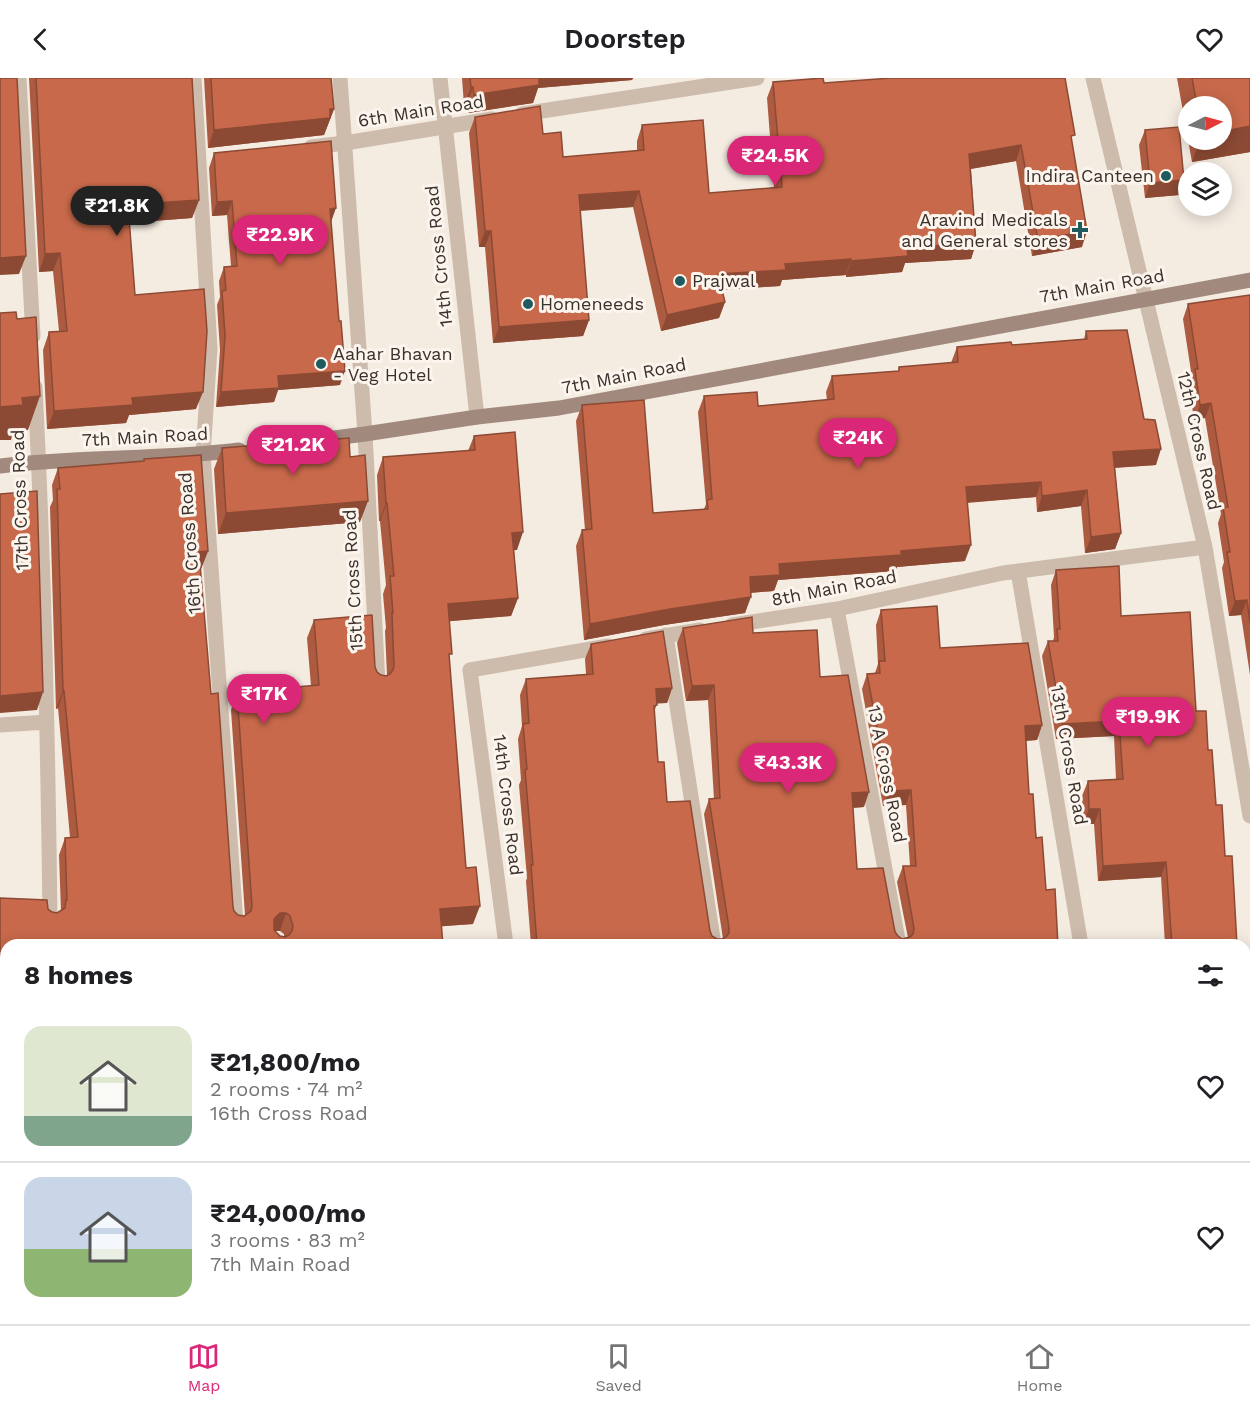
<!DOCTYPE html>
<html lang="en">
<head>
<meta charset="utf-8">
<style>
  body { margin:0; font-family:"Work Sans",sans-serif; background:#f2f2f2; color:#202124; height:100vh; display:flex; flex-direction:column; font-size:22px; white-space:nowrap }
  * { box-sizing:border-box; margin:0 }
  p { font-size:20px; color:#757577 }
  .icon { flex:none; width:33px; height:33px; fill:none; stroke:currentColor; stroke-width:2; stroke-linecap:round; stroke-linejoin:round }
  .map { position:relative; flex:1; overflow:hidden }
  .drawer { position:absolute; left:0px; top:861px; width:1251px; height:386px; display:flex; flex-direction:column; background:#fff; border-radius:18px 18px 0 0; box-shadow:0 3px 15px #0003 }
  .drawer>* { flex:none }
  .needle { width:39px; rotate:84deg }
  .tools { position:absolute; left:1178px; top:18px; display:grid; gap:12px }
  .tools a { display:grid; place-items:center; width:54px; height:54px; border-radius:50%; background:#fff; box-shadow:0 3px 15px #0003; font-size:30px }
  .price { position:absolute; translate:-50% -51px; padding:0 14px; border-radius:21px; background:#db2777; color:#fff; font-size:20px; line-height:39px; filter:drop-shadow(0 2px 3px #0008) }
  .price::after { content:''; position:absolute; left:50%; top:36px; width:18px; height:14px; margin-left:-9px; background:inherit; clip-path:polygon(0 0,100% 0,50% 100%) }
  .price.on { background:#222; color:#fff }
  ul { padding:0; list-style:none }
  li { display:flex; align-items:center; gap:18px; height:150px; padding:0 24px }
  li+li { border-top:2px solid #e0e0e0 }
  li span { display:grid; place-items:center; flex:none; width:168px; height:120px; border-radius:18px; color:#555 }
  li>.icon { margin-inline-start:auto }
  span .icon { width:72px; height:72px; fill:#fffc; stroke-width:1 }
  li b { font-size:26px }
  h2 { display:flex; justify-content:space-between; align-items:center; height:72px; padding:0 24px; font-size:26px }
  header { display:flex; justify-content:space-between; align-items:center; height:78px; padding:0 24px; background:#fff; font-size:27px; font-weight:600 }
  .dock { display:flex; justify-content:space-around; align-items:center; height:84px; border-top:2px solid #e0e0e0; background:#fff; font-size:16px; color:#757577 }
  .dock a { display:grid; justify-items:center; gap:3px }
  .dock .on { color:#db2777 }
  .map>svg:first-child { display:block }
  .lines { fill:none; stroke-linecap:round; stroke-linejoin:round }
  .street { stroke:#cdbbac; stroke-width:15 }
  .secondary { stroke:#a18a7d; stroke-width:15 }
  .wall { fill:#ac5a40; fill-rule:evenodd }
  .shaded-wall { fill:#8c4a34 }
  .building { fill:#c8694b; stroke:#8c4a34; stroke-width:1.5; fill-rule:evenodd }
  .poi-dot { fill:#1f5a5e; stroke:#fbf5ee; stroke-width:2 }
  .labels { text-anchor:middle; stroke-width:6; stroke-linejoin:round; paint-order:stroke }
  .street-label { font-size:18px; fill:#3b302b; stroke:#fbf5ee }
  .poi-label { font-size:18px; fill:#3b302b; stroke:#fbf5ee; text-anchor:start }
</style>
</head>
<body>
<header><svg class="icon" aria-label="back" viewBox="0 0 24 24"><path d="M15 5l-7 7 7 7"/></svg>Doorstep<svg class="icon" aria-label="heart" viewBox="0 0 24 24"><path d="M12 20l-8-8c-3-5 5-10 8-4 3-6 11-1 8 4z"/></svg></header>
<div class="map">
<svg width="1250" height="1246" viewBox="0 0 1250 1246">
  <rect width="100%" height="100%" fill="#f4ebe1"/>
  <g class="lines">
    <path class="street" d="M 19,0 L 33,258
      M 194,0 L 210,271 L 203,376 L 236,846
      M 340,0 L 365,356 L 378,606
      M 440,0 L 477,339
      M 1093,0 L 1205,469 L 1250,738
      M 522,36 L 757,0
      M 311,69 L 345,65 L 492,41
      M 35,309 C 44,487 48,665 50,843
      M 1018,493 L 1081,867
      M 837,531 L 899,867
      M 732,547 L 837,531 L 1003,495 L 1205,469
      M 666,557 L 714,867
      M 646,561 L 700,552
      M 0,647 L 47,644
      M 506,867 L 470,592 L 608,568
      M 1245,1015 L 1250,1015
      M 749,1240 L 749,1246"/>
    <path class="secondary" d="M 296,365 L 365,356 L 477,339 L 559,330 L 1250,202
      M 0,388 C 79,378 160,382 239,372"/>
  </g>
  <path class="wall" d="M 29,0 L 192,0 L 199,122 L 192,140 L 129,145 L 135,217 L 196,331 L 129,337 L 126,345 L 47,351 L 43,272 L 49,254 L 59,253 L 53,193 L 39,194 Z
    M 204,0 L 331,0 L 334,31 L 324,57 L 208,70 Z
    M 462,0 L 633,0 L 632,2 L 538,10 L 533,25 L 468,35 L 467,27 L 464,27 Z
    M 1177,0 L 1250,0 L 1250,74 L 1192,84 ZM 1188,28 L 1221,28 L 1221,62 L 1188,62 Z
    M 773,4 L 824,5 L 1072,65 L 1082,169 L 1032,178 L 1016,83 L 971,91 L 976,165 L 971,181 L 905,185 L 902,194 L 846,199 L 846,197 L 782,202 L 780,208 L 722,212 L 725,224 L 719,240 L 661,253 L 633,129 L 580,133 L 589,242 L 583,258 L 493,265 L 485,169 L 479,169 L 469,55 L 475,39 L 543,56 L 563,79 L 637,73 L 637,63 L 642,47 L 709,115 L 774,110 L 767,20 Z
    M 1145,52 L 1179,117 L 1145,120 L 1139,67 Z
    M 214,75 L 331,143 L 340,307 L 278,312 L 274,324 L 216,329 L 220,272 L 217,227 L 220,219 L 219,203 L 224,189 L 231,188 L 227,137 L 212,138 L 209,90 Z
    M 1250,217 L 1250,597 L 1241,537 L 1229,538 L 1222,490 L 1224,484 L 1218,445 L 1221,436 L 1205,340 L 1194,342 L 1189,307 L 1192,300 L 1183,241 L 1188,226 Z
    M 1086,253 L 1144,341 L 1156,387 L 1115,390 L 1121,455 L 1115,471 L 1085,475 L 1081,428 L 1037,434 L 1036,419 L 967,425 L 965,483 L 897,489 L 895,493 L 778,502 L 774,513 L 751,515 L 745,535 L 664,547 L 584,562 L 576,468 L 582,452 L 585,452 L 576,343 L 582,327 L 653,435 L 704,431 L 706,426 L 698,334 L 704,318 L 758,328 L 827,322 L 826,314 L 832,298 L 898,293 L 899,289 L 951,285 L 957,269 L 1012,267 L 1084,261 Z
    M 474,358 L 517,472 L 514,472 L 518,520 L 511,538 L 449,543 L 449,583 L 466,790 L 473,846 L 441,848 L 443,867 L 6,867 L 6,993 L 4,994 L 6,1155 L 2,1156 L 6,1240 L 723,1240 L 724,1246 L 0,1246 L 0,820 L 48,831 L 52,834 L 57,835 L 61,833 L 59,777 L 65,760 L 70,759 L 58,630 L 56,631 L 50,429 L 53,422 L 52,407 L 58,390 L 144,383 L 144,381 L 208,473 L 201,491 L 200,491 L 211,616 L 233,829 L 234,833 L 238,837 L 244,838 L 245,837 L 231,632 L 237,614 L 311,608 L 307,560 L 314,542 L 375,589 L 377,594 L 381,597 L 387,597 L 385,553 L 386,550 L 383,516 L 386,507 L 380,443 L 379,443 L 377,397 L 383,379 L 468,373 ZM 275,853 L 280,853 L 284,856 L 284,859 L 280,858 Z
    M 222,370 L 350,379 L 360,444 L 218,456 L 214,391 Z
    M 1056,492 L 1121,538 L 1196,633 L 1208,672 L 1216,727 L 1225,778 L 1237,867 L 1165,867 L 1161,799 L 1098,803 L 1094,746 L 1083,746 L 1082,718 L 1088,703 L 1116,701 L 1114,658 L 1056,661 L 1042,578 L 1048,563 L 1053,563 L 1054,559 L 1051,507 Z
    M 881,532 L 940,570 L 1042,647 L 1037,662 L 1026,663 L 1029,716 L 1046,812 L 1058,867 L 531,867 L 526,803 L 527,800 L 519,707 L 521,702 L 518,661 L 522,648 L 520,617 L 526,601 L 586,596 L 585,581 L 591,566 L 672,610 L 667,625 L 657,625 L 654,635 L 658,684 L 667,724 L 710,853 L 712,858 L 717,861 L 723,861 L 704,736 L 709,721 L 714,721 L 708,622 L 686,623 L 677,565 L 683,550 L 753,555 L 820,599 L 864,729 L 853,730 L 857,791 L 898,858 L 902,861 L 908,860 L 897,804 L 903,788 L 910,788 L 906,727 L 883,728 L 862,611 L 867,596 L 875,595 L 878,586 L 876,547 Z
    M 783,1240 L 1175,1240 L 1175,1246 L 783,1246 Z"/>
  <path class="shaded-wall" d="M 535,0 L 633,0 L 632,2 L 538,10 L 533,25 L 468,35 L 474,17 Z
    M 471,9 L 473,9 L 467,27 L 464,27 Z
    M 330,31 L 334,31 L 324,57 L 208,70 L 214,52 Z
    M 1250,48 L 1250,74 L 1192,84 L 1200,62 L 1221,62 L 1221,54 Z
    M 1021,67 L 1016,83 L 964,92 L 969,76 Z
    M 1184,102 L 1179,117 L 1145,120 L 1150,105 Z
    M 639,113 L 633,129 L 573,133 L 579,117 Z
    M 199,122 L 192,140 L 122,145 L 128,127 Z
    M 232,123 L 227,137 L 212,138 L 217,124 Z
    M 336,130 L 331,144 L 330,131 Z
    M 485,153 L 491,153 L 485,169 L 479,169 Z
    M 1087,153 L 1082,169 L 1032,178 L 1038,162 Z
    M 976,165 L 971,181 L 905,185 L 902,194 L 846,199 L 851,183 L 907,170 Z
    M 60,175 L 53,193 L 39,194 L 45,176 Z
    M 26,178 L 19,196 L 0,197 L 0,180 Z
    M 851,181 L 846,197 L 782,202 L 780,208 L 713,212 L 718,196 L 785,186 Z
    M 725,224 L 719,240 L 661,253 L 667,237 Z
    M 589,242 L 583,258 L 493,265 L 499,249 Z
    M 345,293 L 340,307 L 278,312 L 274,324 L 216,329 L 221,314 L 278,298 Z
    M 203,314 L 196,331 L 129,337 L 126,345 L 47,351 L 54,333 L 132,320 Z
    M 40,318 L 28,352 L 13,354 L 11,362 L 0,362 L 0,329 L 22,320 Z
    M 1211,325 L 1205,340 L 1194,342 L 1200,327 Z
    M 1161,371 L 1156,387 L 1108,390 L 1113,374 Z
    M 1041,404 L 1036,419 L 960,425 L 966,409 Z
    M 1087,412 L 1081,428 L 1037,434 L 1042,418 Z
    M 368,423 L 360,444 L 218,456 L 226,435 Z
    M 386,425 L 387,425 L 380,443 L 379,443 Z
    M 523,454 L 517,472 L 506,473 L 512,455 Z
    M 1121,455 L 1115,471 L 1085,475 L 1091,459 Z
    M 971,467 L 965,483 L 897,489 L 895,493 L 778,502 L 774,513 L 744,515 L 750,499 L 779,486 L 901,473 Z
    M 208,473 L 201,491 L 192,492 L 199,474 Z
    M 751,519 L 745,535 L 664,547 L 584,562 L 590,546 L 670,531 Z
    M 518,520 L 511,538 L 441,544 L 448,526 Z
    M 1247,522 L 1241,537 L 1229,538 L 1235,523 Z
    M 714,607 L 708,622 L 686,623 L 692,608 Z
    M 672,610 L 667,625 L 650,626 L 656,611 Z
    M 63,613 L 64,613 L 58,630 L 56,631 Z
    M 43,614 L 37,632 L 0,635 L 0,618 Z
    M 1119,643 L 1114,658 L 1056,661 L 1062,646 Z
    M 1042,647 L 1037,662 L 1019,663 L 1025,648 Z
    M 911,712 L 906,727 L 883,728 L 889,713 Z
    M 869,714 L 864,729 L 846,730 L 852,715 Z
    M 1089,731 L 1100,731 L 1094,746 L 1083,746 Z
    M 1166,784 L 1161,799 L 1098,803 L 1103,788 Z
    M 480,828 L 473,846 L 433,849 L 440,831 Z
    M 280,835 L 286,835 L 280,853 L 274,853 L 274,841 Z
    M 748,863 L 747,867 L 692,867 L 693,865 Z
    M 1245,947 L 1250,947 L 1250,962 L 1245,962 Z
    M 6,976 L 6,993 L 0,994 L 0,978 L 2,977 Z
    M 1245,1071 L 1250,1071 L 1250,1081 L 1248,1086 L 1245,1086 Z
    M 6,1138 L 6,1155 L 0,1156 L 0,1140 L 2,1139 Z
    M 1245,1210 L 1250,1210 L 1250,1228 L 1245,1228 Z
    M 325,1240 L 407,1240 L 405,1246 L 302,1246 L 304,1242 Z
    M 531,1240 L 551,1240 L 549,1246 L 439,1246 Z"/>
  <path class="building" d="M 0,0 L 17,0 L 26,178 L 0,180 Z
    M 36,0 L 192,0 L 199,122 L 128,127 L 135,217 L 204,211 L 207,253 L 203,314 L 132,320 L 133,327 L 54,333 L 49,254 L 67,253 L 60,175 L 45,176 Z
    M 211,0 L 331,0 L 334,31 L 330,31 L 330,40 L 214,52 Z
    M 470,0 L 539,0 L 539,7 L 474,17 L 473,9 L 471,9 Z
    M 823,0 L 824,5 L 891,0 L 1065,0 L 1075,57 L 1071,58 L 1087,153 L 1038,162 L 1021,67 L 969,76 L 976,165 L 907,170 L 908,178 L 851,183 L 851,181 L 785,186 L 786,192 L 718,196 L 725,224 L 667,237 L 639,113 L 579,117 L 589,242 L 499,249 L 491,153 L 485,153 L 475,39 L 540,28 L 543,56 L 561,54 L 563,79 L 644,72 L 642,47 L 703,42 L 709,115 L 782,109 L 773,4 Z
    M 1192,0 L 1250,0 L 1250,48 L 1221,54 L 1221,28 L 1197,28 Z
    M 1179,49 L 1184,102 L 1150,105 L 1145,52 Z
    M 331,63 L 336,130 L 330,131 L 339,243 L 341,243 L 345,293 L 278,298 L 279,310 L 221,314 L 225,258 L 222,213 L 226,212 L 224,189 L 237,188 L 232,123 L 217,124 L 214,75 Z
    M 1250,217 L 1250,545 L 1247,522 L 1235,523 L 1227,474 L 1230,474 L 1223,429 L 1228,429 L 1211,325 L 1200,327 L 1195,291 L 1198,291 L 1188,226 Z
    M 16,234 L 17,241 L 36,239 L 40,318 L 22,320 L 23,327 L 0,329 L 0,235 Z
    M 1127,252 L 1144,341 L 1155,342 L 1161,371 L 1113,374 L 1121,455 L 1091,459 L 1087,412 L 1042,418 L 1041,404 L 966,409 L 971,467 L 901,473 L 901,477 L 779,486 L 780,497 L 750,499 L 751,519 L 670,531 L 590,546 L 582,452 L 592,451 L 582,327 L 644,322 L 653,435 L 708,431 L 707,422 L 712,421 L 704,318 L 757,314 L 758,328 L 834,321 L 832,298 L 899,293 L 899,289 L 958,284 L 957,269 L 1011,264 L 1012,267 L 1087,261 L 1086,253 Z
    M 515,354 L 523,454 L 512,455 L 518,520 L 448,526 L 452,576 L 449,576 L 466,790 L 476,789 L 480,828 L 440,831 L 443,867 L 6,867 L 6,976 L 2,977 L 0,978 L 0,820 L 47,822 L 48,831 L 52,834 L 57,835 L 65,830 L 66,822 L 67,822 L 65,760 L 78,759 L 64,613 L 63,613 L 57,411 L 60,411 L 58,390 L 144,383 L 144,381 L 201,377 L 208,473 L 199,474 L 211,616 L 218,615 L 233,829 L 234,833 L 238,837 L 244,838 L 251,833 L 252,828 L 237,614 L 319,607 L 314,542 L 372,537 L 375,589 L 377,594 L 381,597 L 386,598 L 390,596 L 393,592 L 394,588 L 392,535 L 393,535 L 390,498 L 394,498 L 387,425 L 386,425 L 383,379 L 475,372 L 474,358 ZM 280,835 L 286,835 L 290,838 L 293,848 L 292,853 L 289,857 L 285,859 L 280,858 L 274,852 L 274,841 Z
    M 349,360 L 350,379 L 365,377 L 368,423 L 226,435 L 222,370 Z
    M 37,413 L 43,614 L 0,618 L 0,416 Z
    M 1119,488 L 1121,538 L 1190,534 L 1196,633 L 1206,633 L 1208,672 L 1212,672 L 1216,727 L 1222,727 L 1225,778 L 1232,778 L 1237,867 L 1172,867 L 1166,784 L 1103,788 L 1100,731 L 1089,731 L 1088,703 L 1123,701 L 1119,643 L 1062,646 L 1048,563 L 1058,563 L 1057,551 L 1060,551 L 1056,492 Z
    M 937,528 L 940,570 L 1028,565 L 1042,647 L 1025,648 L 1029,716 L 1033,716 L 1036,760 L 1042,759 L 1046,812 L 1055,811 L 1058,867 L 749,867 L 748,863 L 693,865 L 693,867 L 537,867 L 531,787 L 533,787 L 525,692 L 527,691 L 523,646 L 529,645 L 526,601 L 593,596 L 591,566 L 663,553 L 672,610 L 656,611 L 657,627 L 654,628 L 658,684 L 664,684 L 667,724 L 690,723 L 710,853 L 712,858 L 717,861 L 722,861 L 726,859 L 729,855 L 729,850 L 709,721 L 720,720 L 714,607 L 692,608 L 683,550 L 752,539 L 753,555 L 817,552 L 820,599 L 848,597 L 869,714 L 852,715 L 857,791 L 883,790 L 895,854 L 898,858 L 902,861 L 910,859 L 913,856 L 914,850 L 903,788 L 916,788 L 911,712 L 889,713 L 867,596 L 880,595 L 879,583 L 885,583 L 881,532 Z
    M 1245,874 L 1250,874 L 1250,947 L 1245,947 Z
    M 0,991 L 1,993 L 6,994 L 6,1138 L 2,1139 L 0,1140 Z
    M 1245,1034 L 1250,1035 L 1250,1071 L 1245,1071 Z
    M 1245,1135 L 1250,1135 L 1250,1210 L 1245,1210 Z
    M 0,1154 L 2,1156 L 6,1156 L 6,1240 L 325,1240 L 304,1242 L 304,1246 L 0,1246 Z
    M 409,1240 L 531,1240 L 439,1246 L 410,1246 Z
    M 552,1240 L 723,1240 L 724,1246 L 552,1246 Z
    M 790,1240 L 1175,1240 L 1175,1246 L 791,1246 Z"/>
  <g class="poi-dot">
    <circle cx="1166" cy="98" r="6"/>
    <path d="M1077 143h6v6h6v6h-6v6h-6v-6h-6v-6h6z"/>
    <circle cx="680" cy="203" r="6"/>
    <circle cx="528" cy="226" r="6"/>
    <circle cx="321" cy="286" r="6"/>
  </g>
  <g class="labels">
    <g class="street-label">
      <text transform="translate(421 33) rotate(-9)" y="6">6th Main Road</text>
      <text transform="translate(439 178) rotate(-96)" y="6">14th Cross Road</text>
      <text transform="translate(1102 208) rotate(-10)" y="6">7th Main Road</text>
      <text transform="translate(624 298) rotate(-11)" y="6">7th Main Road</text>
      <text transform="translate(145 359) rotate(-3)" y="6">7th Main Road</text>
      <text transform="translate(1199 363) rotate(77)" y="6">12th Cross Road</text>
      <text transform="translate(20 422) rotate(-92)" y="6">17th Cross Road</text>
      <text transform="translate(190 465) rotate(-94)" y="6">16th Cross Road</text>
      <text transform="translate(353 502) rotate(-93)" y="6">15th Cross Road</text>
      <text transform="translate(834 510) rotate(-11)" y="6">8th Main Road</text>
      <text transform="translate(1069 677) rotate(80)" y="6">13th Cross Road</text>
      <text transform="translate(887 696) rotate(79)" y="6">13 A Cross Road</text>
      <text transform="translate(508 727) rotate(83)" y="6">14th Cross Road</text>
    </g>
    <g class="poi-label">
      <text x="1154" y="104" text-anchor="end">Indira Canteen</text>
      <text x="1068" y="148" text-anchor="end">Aravind Medicals<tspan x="1068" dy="21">and General stores</tspan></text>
      <text x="692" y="209">Prajwal</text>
      <text x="540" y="232">Homeneeds</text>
      <text x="333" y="282">Aahar Bhavan<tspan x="333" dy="21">- Veg Hotel</tspan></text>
    </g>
  </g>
</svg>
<div class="tools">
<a><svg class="needle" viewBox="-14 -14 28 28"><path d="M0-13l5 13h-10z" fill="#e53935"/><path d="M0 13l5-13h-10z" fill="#757577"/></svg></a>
<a><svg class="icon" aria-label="layers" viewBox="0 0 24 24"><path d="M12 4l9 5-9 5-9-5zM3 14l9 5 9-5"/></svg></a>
</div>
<b class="price" style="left:775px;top:109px">₹24.5K</b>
<b class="price on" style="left:117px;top:159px">₹21.8K</b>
<b class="price" style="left:280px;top:188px">₹22.9K</b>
<b class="price" style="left:858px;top:391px">₹24K</b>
<b class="price" style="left:293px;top:398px">₹21.2K</b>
<b class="price" style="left:264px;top:647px">₹17K</b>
<b class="price" style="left:1148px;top:670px">₹19.9K</b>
<b class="price" style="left:788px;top:716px">₹43.3K</b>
<section class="drawer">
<h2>8 homes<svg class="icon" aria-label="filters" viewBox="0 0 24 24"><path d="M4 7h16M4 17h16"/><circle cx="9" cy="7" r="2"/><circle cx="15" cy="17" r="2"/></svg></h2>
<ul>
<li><span style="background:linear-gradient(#dfe7d0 75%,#7fa58c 0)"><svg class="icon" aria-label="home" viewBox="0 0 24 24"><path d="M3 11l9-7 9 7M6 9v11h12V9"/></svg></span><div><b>₹21,800/mo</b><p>2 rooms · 74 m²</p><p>16th Cross Road</p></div><svg class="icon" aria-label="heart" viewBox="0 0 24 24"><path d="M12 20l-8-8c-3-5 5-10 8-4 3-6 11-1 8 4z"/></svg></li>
<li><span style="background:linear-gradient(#c9d6e8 60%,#8fb573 0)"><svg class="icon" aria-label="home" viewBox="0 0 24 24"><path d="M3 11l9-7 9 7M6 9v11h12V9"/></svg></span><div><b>₹24,000/mo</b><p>3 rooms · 83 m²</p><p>7th Main Road</p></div><svg class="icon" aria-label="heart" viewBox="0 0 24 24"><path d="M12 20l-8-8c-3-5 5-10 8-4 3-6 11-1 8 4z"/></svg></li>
</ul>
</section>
</div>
<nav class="dock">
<a class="on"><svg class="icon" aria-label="map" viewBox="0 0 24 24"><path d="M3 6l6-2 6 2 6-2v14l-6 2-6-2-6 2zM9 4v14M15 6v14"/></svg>Map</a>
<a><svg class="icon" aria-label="saved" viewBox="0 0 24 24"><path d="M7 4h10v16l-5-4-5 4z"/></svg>Saved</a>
<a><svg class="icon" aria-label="home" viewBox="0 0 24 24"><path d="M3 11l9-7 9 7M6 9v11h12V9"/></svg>Home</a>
</nav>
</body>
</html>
